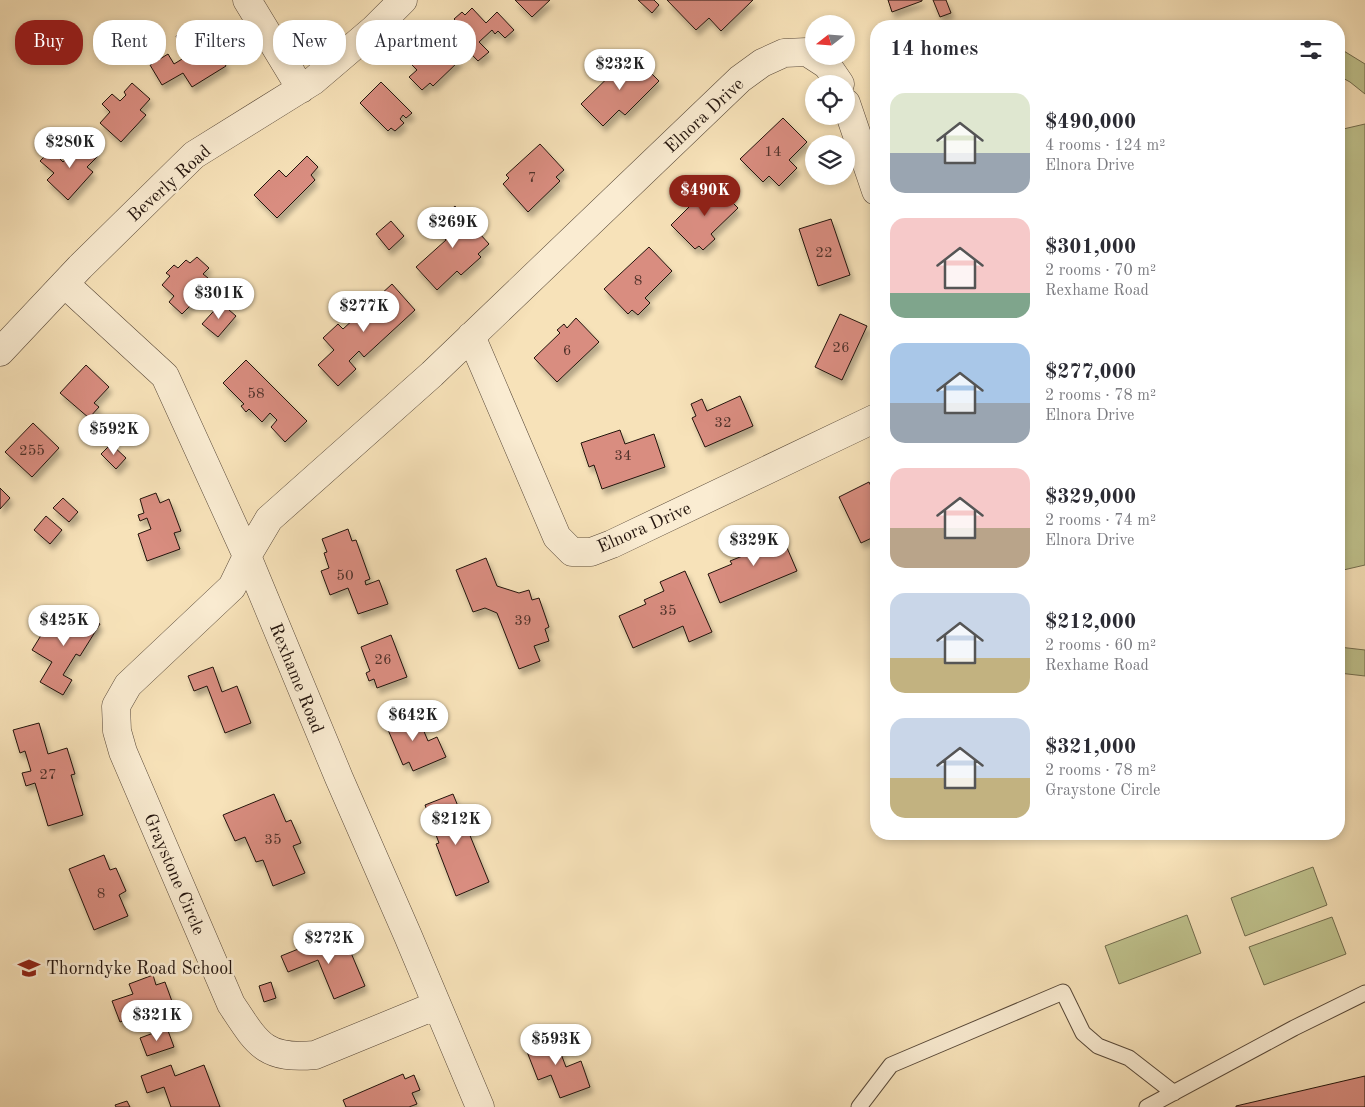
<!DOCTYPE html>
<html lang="en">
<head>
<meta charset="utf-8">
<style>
  body { margin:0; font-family:"Old Standard TT",serif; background:#f2f2f3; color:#2b2b33; height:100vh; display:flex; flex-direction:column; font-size:19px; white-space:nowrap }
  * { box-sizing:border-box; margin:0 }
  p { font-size:16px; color:#7c7c81 }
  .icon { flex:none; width:28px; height:28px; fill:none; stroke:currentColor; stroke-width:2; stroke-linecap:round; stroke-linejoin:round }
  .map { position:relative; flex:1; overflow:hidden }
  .panel { position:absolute; left:870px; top:20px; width:475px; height:820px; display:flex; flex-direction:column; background:#fff; border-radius:20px; box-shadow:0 2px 8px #0003 }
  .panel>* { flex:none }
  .banner { position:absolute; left:15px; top:20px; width:475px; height:45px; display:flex; gap:10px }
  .needle { width:32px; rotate:253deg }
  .fabs { position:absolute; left:805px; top:15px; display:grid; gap:10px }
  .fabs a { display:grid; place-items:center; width:50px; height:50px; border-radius:50%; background:#fff; box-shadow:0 2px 8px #0003; font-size:25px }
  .price { position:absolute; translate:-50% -42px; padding:0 11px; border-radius:18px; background:#fff; color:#222; font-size:16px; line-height:32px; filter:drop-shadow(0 1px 2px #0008) }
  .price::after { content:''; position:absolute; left:50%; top:30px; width:15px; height:11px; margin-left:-8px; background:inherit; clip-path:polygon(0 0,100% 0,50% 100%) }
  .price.current { background:#8f2418; color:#fff }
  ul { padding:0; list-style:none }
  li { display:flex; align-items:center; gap:15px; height:125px; padding:0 20px }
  li span { display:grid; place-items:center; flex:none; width:140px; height:100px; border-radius:15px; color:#555 }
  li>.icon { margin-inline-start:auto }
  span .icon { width:60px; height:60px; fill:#fffc; stroke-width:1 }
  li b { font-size:21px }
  h2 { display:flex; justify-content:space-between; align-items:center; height:60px; padding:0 20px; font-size:21px }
  .tag { padding:0 18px; border-radius:20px; background:#fff; box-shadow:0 2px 8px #0003; font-size:18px; line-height:45px }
  .tag.current { background:#8f2418; color:#fff }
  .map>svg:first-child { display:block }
  .green { fill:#bfc28d; stroke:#716b4d }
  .building { fill:#d98d80; stroke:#23140d; filter:url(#shadow) }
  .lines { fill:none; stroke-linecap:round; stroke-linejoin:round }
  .lane-casing { stroke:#584838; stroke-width:17 }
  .street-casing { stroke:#584838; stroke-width:29 }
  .lane { stroke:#faecd2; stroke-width:15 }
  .street { stroke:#faecd2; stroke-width:28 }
  .labels { text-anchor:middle; stroke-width:5; stroke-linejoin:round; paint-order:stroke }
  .number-label { font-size:15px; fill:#50322a }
  .street-label { font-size:18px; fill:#23140d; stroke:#faecd2 }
  .poi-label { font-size:18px; fill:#23140d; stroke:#faecd2; text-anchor:start }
</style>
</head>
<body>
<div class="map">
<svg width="1365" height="1107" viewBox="0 0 1365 1107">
  <defs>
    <filter id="shadow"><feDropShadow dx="3" dy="5.5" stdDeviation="2.5" flood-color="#0004"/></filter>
  </defs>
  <rect width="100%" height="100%" fill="#f7e2b9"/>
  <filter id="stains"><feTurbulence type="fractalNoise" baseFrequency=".004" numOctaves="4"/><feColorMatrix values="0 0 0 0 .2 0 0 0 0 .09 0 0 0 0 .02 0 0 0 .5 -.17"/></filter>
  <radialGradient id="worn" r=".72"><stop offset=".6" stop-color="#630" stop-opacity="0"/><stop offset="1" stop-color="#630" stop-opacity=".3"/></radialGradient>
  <path class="green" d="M 1339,48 L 1365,64 L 1365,94 L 1350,82 L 1339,76 Z
    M 1365,124 L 1365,565 L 1339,571 L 1339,130 Z
    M 1339,647 L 1365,650 L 1365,676 L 1339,673 Z
    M 1313,867 L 1327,905 L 1245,936 L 1231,898 Z
    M 1187,915 L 1201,953 L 1119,984 L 1105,946 Z
    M 1332,917 L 1346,954 L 1264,985 L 1249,947 Z"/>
  <path class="building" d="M 515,0 L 550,0 L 532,17 Z
    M 638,0 L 654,0 L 659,5 L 652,13 Z
    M 667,0 L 753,0 L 721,31 L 709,18 L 696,30 Z
    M 888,0 L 922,0 L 922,1 L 892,12 Z
    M 933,0 L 946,0 L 951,13 L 940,17 Z
    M 472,8 L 486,23 L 497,12 L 514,30 L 505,38 L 498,31 L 495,34 L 492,30 L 479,42 L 489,52 L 478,61 L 448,30 L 457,22 L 454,19 L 462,12 L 465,15 Z
    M 191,28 L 202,45 L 211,40 L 213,45 L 221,40 L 229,54 L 221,58 L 226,66 L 192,87 L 183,73 L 162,85 L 150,65 L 168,54 L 174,64 L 187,56 L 176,36 Z
    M 437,39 L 459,61 L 433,86 L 430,83 L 422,90 L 409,77 L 417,70 L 411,64 Z
    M 632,54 L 659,81 L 625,115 L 619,110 L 603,126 L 581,104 Z
    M 381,82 L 412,113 L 406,118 L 403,115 L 400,119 L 404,123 L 395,131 L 391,128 L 388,131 L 360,103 Z
    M 132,83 L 150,99 L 140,110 L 146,115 L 121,142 L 100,123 L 110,112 L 102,104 L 112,94 L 120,101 L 126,95 L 124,92 Z
    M 783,118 L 807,142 L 789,160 L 797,168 L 779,186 L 769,176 L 763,182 L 740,159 Z
    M 79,138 L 98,156 L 87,167 L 93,172 L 68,200 L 47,180 L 54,173 L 40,161 L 51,150 L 63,162 L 75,149 L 72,146 Z
    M 540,144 L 564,170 L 556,177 L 560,181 L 528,212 L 503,184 L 509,178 L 506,175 Z
    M 307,156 L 318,167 L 311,175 L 315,180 L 277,218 L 254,195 L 279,170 L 286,177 Z
    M 713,183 L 738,208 L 711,234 L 715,239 L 703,250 L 699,246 L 695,249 L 671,225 Z
    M 455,206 L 489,244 L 478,254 L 481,257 L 461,275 L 457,271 L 437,290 L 416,267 L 446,240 L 433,226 Z
    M 831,219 L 850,275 L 818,286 L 799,229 Z
    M 391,221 L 404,236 L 389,250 L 376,234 Z
    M 649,247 L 672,271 L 645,298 L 650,303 L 638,315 L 632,310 L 628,314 L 604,289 Z
    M 197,257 L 209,268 L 203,274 L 208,278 L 193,294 L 198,298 L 182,314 L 169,302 L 174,296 L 162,285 L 170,276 L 166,273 L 174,265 L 178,268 L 186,260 L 190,263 Z
    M 392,284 L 415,310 L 364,357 L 359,351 L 349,361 L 356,369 L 338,386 L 318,365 L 334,350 L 323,338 L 338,324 L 343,329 Z
    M 221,303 L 236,316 L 218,337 L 202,324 Z
    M 840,314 L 867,326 L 842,380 L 815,367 Z
    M 576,318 L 599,342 L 557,382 L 534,358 L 560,333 L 557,330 L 564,324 L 567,328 Z
    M 246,360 L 307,421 L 285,442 L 271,427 L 277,420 L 270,413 L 262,422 L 249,409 L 246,412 L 241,406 L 244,404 L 223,383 Z
    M 86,365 L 109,387 L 94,403 L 99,407 L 89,418 L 60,393 Z
    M 740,396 L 753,426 L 705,447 L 692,418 L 696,416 L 691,404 L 702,399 L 707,411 Z
    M 33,423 L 59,448 L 32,477 L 5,452 Z
    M 620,430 L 625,444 L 654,434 L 665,467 L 602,489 L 594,465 L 589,467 L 581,443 Z
    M 111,444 L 126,458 L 116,469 L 101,454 Z
    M 869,482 L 875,495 L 876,494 L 876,536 L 861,543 L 839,497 Z
    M 0,488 L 10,498 L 0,509 Z
    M 156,493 L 160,503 L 169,499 L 181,531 L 174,533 L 180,549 L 147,561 L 138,534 L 151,529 L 147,518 L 140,521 L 138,515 L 144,513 L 140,499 Z
    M 63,498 L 78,512 L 69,522 L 53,508 Z
    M 46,516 L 62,530 L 50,544 L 34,530 Z
    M 778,527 L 797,571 L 720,603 L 708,574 L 732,564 L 730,561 L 755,551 L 750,539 Z
    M 348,529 L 352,541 L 356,540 L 370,579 L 365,581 L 366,585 L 379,580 L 388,604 L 358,614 L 348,588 L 330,595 L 321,571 L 329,568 L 324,553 L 327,552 L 322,539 Z
    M 486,558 L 497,586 L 519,593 L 529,590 L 532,600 L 539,598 L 549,627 L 545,629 L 549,641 L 534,646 L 540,661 L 519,669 L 497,613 L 485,608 L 473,612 L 456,570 Z
    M 685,571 L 712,632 L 689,642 L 683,626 L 633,648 L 619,616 L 646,604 L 644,600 L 664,591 L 660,582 Z
    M 70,607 L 100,624 L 80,656 L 76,654 L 63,675 L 72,680 L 63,695 L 40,682 L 52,662 L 32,650 L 48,624 L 57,629 Z
    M 391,635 L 407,677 L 377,688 L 374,679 L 369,681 L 366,673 L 370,671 L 361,647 Z
    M 213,667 L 222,692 L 237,686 L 251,723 L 225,733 L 207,686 L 194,691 L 188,676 Z
    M 405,709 L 412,725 L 420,722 L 428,741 L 437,737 L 446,757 L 413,771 L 409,762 L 403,765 L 383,718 Z
    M 39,723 L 48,754 L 67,748 L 75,774 L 71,775 L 83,815 L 48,826 L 35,783 L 26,786 L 22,773 L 31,771 L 25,751 L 20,753 L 13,730 Z
    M 274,794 L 286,822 L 291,820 L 301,843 L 293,846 L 305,873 L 273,886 L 263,860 L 256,862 L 245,837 L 235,841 L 223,815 Z
    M 453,794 L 489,882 L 456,896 L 436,844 L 439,843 L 425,805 Z
    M 104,855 L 110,870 L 116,868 L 126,891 L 119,895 L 128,916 L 94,930 L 69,869 Z
    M 328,937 L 332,947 L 346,941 L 365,986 L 334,999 L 318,960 L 288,972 L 281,956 Z
    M 153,975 L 156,985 L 165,982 L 178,1018 L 148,1029 L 142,1014 L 120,1022 L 112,1001 L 133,994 L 129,984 Z
    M 271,982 L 276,998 L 264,1002 L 259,986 Z
    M 167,1028 L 174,1047 L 147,1056 L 140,1038 Z
    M 553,1033 L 566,1067 L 581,1061 L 590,1087 L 560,1098 L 551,1075 L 538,1080 L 524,1044 Z
    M 171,1065 L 175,1076 L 204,1065 L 220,1107 L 171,1107 L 164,1087 L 147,1093 L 141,1076 Z
    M 403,1074 L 405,1079 L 414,1075 L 420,1090 L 412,1093 L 417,1104 L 409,1107 L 346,1107 L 343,1100 Z
    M 1365,1076 L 1365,1107 L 1236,1107 L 1236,1106 Z
    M 127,1101 L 130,1107 L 116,1107 L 115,1105 Z"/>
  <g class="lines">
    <g class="lane-casing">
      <path id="lane" d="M 859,1107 L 891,1065 L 1063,992 L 1083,1033 L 1098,1046 L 1129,1058 L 1174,1093
        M 1147,1107 L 1294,1028 L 1365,993"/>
    </g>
    <g class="street-casing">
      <path id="street" d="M 247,0 L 301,89
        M 846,103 L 876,191
        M 65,284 L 165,376 L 247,556 L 339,778 L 408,936 L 480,1107
        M 471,336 L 557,537 L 572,552 L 591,552 L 612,544 L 876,418
        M 0,352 L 80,267 L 194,155 L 313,81 L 374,29 L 403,0
        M 437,1005 L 315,1055 C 264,1060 257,1043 231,1004 L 123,752 L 117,731 L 116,706 L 128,685 L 232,587 L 247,556 L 269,519 L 432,374 L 740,79 L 762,63 L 784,53 L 807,52 L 827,65 L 840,84"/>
    </g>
    <use href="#lane" class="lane"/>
    <use href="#street" class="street"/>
  </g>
  <defs>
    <g id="school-bare" transform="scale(1.725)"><path d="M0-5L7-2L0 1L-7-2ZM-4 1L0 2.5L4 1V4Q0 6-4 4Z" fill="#8f2418" stroke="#faecd2" stroke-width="2.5" paint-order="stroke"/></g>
  </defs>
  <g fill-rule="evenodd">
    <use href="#school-bare" x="29" y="968"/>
  </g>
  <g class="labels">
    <g class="number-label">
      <text x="773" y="156">14</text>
      <text x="532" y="182">7</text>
      <text x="824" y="257">22</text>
      <text x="638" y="285">8</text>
      <text x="841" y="352">26</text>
      <text x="567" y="355">6</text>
      <text x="256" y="398">58</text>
      <text x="723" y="427">32</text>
      <text x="32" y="455">255</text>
      <text x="623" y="460">34</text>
      <text x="345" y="580">50</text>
      <text x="668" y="615">35</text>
      <text x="523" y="625">39</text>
      <text x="383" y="664">26</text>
      <text x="48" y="779">27</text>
      <text x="273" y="844">35</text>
      <text x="101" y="898">8</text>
    </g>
    <g class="street-label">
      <text transform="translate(704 115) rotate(-43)" y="6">Elnora Drive</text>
      <text transform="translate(169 183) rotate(-42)" y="6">Beverly Road</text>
      <text transform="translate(644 527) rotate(-24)" y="6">Elnora Drive</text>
      <text transform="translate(297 678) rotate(68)" y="6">Rexhame Road</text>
      <text transform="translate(175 874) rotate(67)" y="6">Graystone Circle</text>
    </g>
    <g class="poi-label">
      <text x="46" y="974">Thorndyke Road School</text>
    </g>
  </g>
  <rect width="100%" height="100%" filter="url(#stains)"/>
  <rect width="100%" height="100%" fill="url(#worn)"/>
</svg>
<div class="fabs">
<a><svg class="needle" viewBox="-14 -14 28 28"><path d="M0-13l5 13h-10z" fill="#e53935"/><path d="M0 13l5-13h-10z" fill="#7c7c81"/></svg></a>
<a><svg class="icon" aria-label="locate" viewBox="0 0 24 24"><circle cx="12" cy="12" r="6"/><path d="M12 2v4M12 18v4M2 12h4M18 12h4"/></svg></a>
<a><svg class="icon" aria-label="layers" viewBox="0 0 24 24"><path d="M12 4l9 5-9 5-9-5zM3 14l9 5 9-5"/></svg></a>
</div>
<b class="price" style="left:620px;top:91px">$232K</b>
<b class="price" style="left:70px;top:169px">$280K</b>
<b class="price current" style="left:705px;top:217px">$490K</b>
<b class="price" style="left:453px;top:249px">$269K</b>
<b class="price" style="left:219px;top:320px">$301K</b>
<b class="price" style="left:364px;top:333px">$277K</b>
<b class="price" style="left:114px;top:456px">$592K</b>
<b class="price" style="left:754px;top:567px">$329K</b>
<b class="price" style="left:64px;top:647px">$425K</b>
<b class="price" style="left:413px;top:742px">$642K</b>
<b class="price" style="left:456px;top:846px">$212K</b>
<b class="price" style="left:329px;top:965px">$272K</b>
<b class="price" style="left:157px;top:1042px">$321K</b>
<b class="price" style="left:556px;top:1066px">$593K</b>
<div class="banner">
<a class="tag current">Buy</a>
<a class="tag">Rent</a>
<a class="tag">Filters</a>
<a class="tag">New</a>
<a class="tag">Apartment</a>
</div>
<section class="panel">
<h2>14 homes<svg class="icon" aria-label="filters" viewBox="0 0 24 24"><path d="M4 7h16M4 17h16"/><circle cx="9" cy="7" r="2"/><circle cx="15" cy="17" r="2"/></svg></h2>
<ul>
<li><span style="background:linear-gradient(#dfe7d0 60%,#9aa5b1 0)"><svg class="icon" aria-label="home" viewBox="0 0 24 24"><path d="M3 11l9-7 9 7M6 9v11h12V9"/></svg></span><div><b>$490,000</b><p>4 rooms · 124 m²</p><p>Elnora Drive</p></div></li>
<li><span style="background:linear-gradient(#f6c9c9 75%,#7fa58c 0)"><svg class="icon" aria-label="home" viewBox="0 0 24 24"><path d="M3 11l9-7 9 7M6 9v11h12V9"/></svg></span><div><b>$301,000</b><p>2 rooms · 70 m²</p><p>Rexhame Road</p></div></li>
<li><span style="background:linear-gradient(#a9c7e8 60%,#9aa5b1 0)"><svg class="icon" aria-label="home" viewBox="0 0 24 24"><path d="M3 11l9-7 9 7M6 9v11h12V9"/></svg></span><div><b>$277,000</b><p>2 rooms · 78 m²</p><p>Elnora Drive</p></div></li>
<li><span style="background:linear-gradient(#f6c9c9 60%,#b9a48a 0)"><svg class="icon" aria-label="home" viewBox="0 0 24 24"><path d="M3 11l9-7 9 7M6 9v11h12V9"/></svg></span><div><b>$329,000</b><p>2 rooms · 74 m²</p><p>Elnora Drive</p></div></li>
<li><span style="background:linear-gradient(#c9d6e8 65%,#c2b280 0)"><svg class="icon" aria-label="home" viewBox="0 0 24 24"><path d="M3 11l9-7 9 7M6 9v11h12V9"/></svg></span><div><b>$212,000</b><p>2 rooms · 60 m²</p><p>Rexhame Road</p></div></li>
<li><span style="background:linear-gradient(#c9d6e8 60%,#c2b280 0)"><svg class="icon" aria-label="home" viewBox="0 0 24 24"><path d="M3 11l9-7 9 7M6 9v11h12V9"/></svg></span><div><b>$321,000</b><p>2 rooms · 78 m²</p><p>Graystone Circle</p></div></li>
</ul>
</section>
</div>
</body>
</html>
